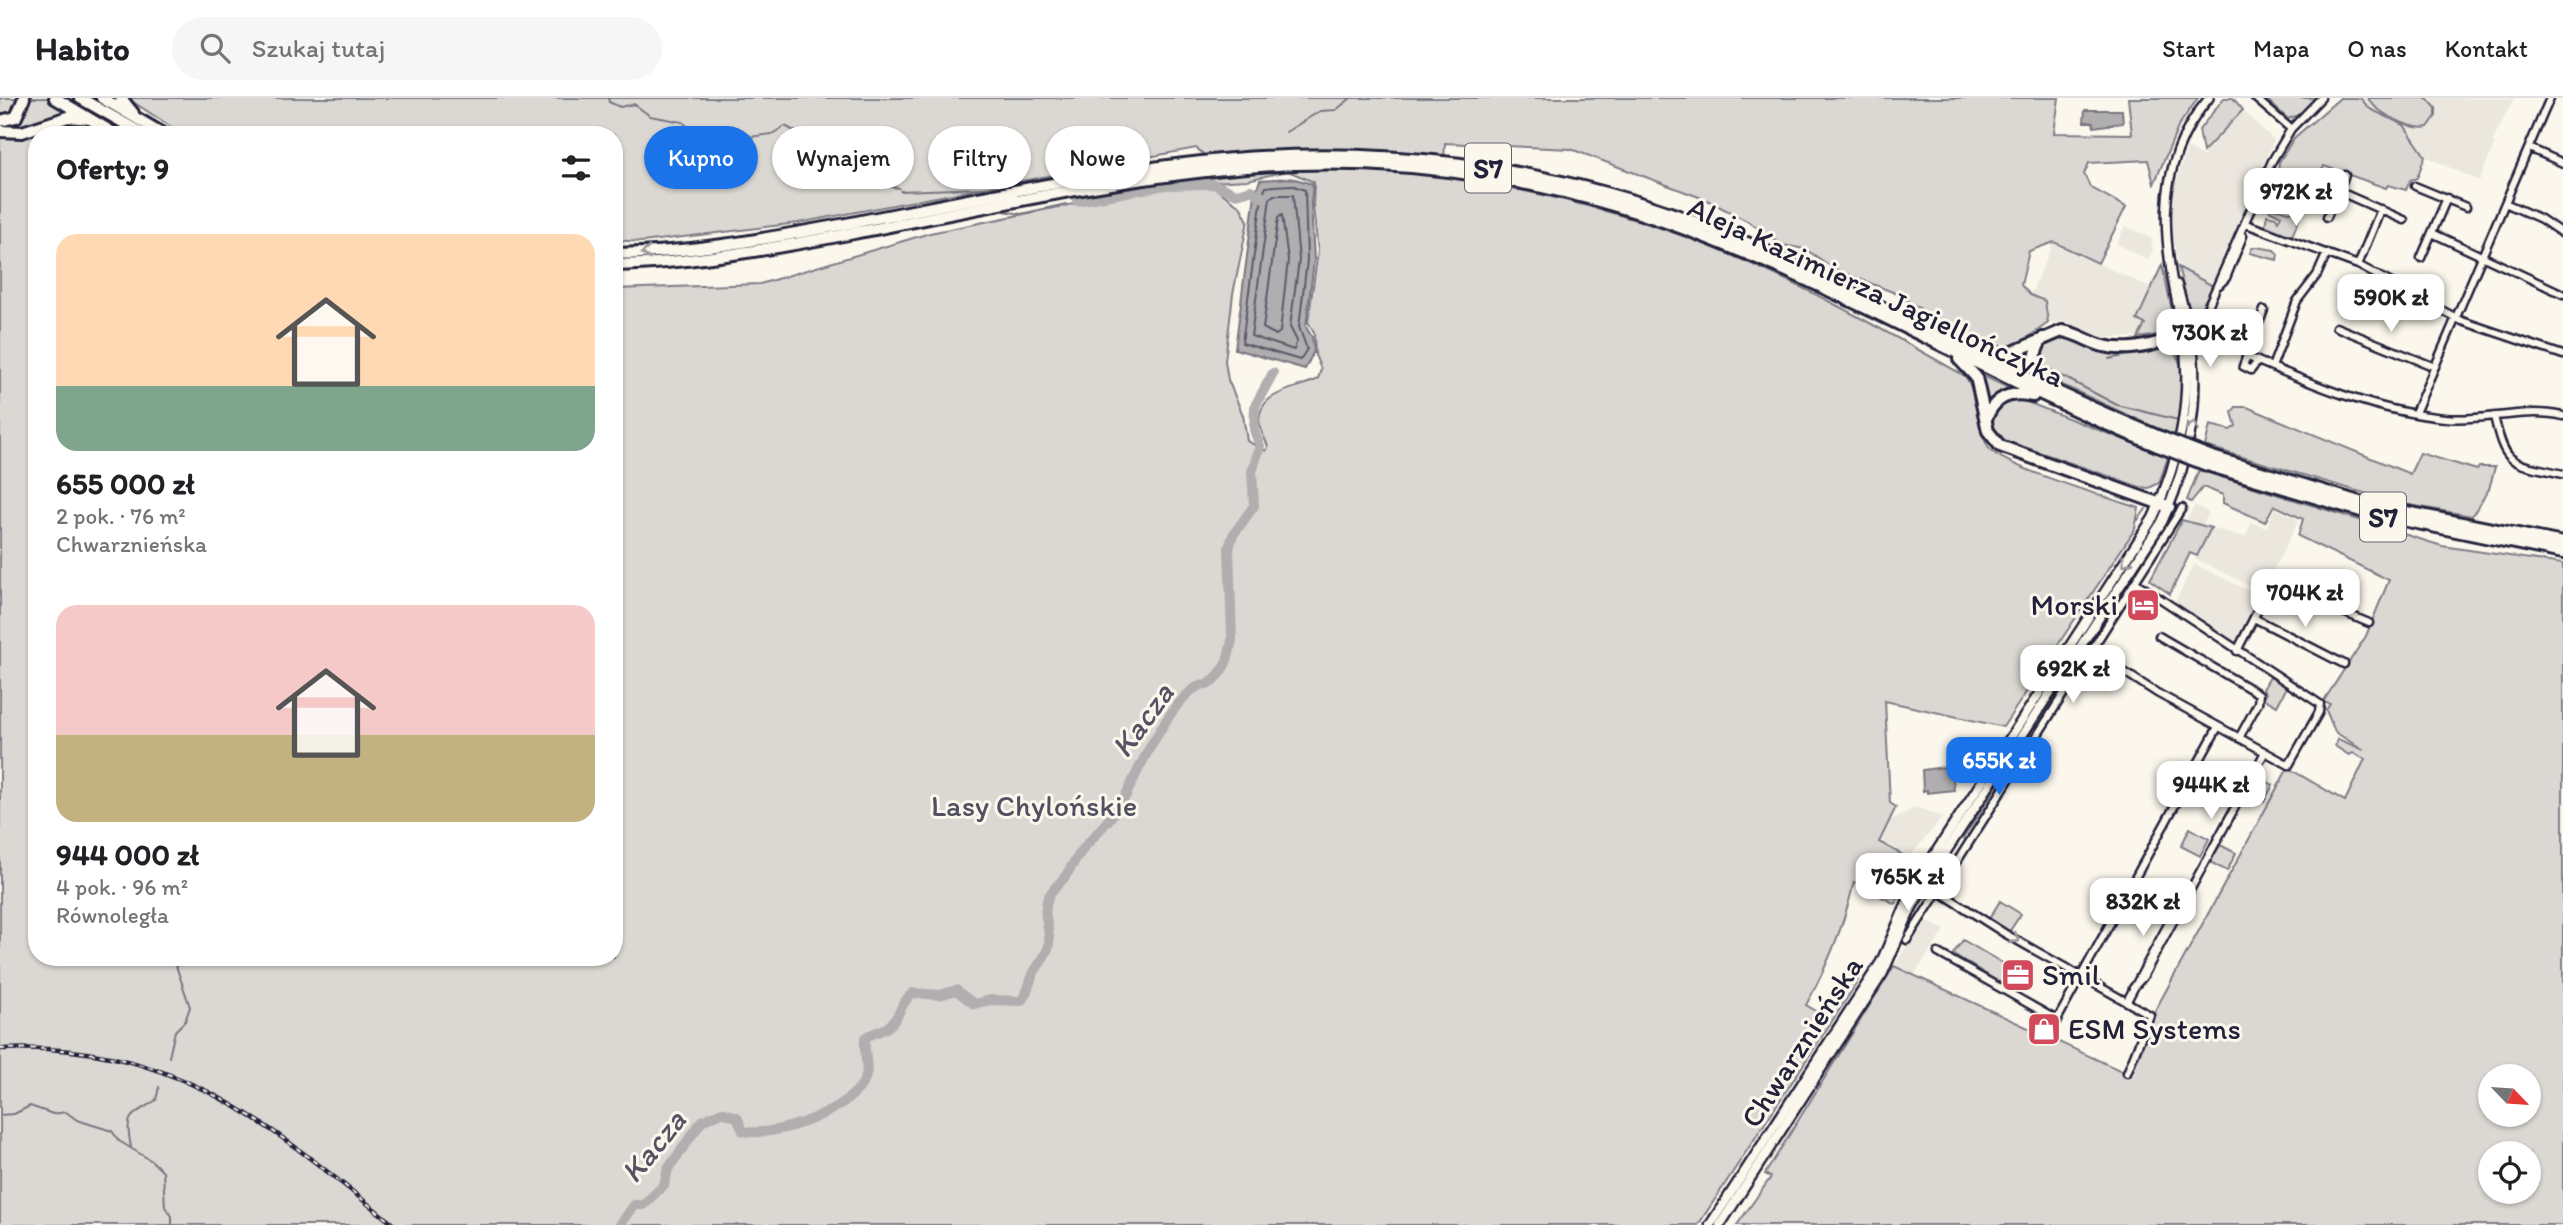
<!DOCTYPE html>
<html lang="pl">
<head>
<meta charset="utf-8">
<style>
  body { margin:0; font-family:Itim,sans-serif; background:#f6f6f6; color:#202124; height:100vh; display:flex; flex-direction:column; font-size:26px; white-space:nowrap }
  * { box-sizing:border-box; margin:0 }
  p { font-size:23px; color:#757577 }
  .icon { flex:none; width:38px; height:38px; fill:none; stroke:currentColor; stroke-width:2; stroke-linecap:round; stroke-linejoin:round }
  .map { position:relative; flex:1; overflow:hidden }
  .details { position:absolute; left:28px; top:28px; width:595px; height:840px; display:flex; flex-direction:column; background:#fff; border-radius:28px; box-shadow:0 2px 5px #0004 }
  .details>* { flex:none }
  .guide { position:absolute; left:644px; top:28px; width:665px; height:63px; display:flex; gap:14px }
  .needle { width:46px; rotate:115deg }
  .buttons { position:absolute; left:2478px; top:966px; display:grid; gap:14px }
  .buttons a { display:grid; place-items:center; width:63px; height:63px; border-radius:50%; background:#fff; box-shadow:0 2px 5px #0004; font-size:35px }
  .price { position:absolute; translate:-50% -60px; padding:0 16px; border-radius:14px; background:#fff; color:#222; font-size:23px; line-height:46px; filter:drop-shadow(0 2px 4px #0008) }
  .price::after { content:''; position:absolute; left:50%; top:42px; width:21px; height:16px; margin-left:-10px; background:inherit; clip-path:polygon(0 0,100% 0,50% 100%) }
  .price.active { background:#1a73e8; color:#fff }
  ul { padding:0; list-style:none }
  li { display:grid; align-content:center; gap:14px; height:371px; padding:0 28px }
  li span { display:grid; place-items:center; height:217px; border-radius:21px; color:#555 }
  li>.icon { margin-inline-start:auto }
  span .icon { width:126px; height:126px; fill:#fffc; stroke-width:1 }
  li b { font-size:30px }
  h2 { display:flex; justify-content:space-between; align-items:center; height:84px; padding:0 28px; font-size:30px }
  .tag { padding:0 24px; border-radius:32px; background:#fff; box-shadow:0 2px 5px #0004; font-size:24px; line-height:63px }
  .tag.active { background:#1a73e8; color:#fff }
  header { display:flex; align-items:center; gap:42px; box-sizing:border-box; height:98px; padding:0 35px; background:#fff; border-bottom:2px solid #e0e0e0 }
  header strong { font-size:33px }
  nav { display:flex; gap:38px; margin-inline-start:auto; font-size:24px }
  .search { width:490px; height:63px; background:#f6f6f6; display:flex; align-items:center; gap:18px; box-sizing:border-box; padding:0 24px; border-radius:38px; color:#757577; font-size:26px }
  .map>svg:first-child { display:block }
  .built { fill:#ebe7df }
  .green { fill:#dbd8d3; stroke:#7e7d87; stroke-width:2; fill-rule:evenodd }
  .water { fill:#b1aeb0; stroke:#787681; stroke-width:2 }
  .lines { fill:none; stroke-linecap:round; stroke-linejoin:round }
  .shore { stroke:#5b5a6a; stroke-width:2 }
  .stream { stroke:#787681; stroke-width:2 }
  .river { stroke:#b1aeb0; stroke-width:10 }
  .minor-casing { stroke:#22223b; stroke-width:11 }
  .tertiary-casing { stroke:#22223b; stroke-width:12 }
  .secondary-casing { stroke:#22223b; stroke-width:13 }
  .motorway-casing { stroke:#22223b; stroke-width:16 }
  .minor { stroke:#fbf7ec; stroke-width:6 }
  .tertiary { stroke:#fbf7ec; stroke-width:7 }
  .secondary { stroke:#fbf7ec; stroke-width:8 }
  .motorway { stroke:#fbf7ec; stroke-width:10 }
  .rail-casing { stroke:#22223b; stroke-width:4.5 }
  .rail { stroke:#fbf7ec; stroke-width:2; stroke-dasharray:5; stroke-linecap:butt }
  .motorway-bridge-casing { stroke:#22223b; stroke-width:16; stroke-linecap:butt }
  .motorway-bridge { stroke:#fbf7ec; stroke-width:10 }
  .oneway { stroke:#99979c }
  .labels { text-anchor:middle; stroke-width:6; stroke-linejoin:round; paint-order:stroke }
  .shield { fill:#fbf7ec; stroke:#636270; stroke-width:2 }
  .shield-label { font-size:28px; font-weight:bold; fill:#22223b }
  .street-label { font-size:30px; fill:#22223b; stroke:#fbf7ec }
  .poi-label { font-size:30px; fill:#22223b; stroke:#fbf7ec; text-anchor:start }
  .park-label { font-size:30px; fill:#505061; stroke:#fbf7ec }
  .water-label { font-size:32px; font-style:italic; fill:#545364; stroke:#fbf7ec }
</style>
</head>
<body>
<header>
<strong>Habito</strong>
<div class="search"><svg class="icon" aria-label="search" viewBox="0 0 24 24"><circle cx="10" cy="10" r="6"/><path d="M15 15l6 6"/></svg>Szukaj tutaj</div>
<nav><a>Start</a><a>Mapa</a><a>O nas</a><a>Kontakt</a></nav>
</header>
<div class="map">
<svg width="2563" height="1127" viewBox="0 0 2563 1127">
  <rect width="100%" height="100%" fill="#fbf7ec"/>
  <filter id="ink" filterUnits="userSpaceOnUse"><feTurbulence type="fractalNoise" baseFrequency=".0143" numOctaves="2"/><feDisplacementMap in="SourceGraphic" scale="14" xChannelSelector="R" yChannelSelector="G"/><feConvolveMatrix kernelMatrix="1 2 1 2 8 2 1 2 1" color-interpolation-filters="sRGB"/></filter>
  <g filter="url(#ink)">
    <path class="built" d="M 2360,0 L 2514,0 L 2492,44 L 2495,46 L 2479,83 L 2425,58 L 2404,27 L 2370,11 Z
      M 2243,12 L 2274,42 L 2212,186 L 2178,167 L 2172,134 L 2174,92 L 2187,50 L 2205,59 L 2203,54 L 2209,46 Z
      M 2125,128 L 2151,140 L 2153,151 L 2148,162 L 2117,146 Z
      M 2054,144 L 2151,190 L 2136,222 L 2144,226 L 2137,239 L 2101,239 L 2067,224 L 2048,225 L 2045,203 L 2030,197 Z
      M 2195,407 L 2209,415 L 2201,430 L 2187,421 Z
      M 2275,410 L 2299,422 L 2262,494 L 2196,461 L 2211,430 L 2245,439 L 2252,424 L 2266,430 Z
      M 2194,466 L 2260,498 L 2236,544 L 2175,505 Z
      M 1916,709 L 1943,719 L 1910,758 L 1879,742 L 1889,723 Z
      M 1924,822 L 1945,832 L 1914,877 L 1894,868 Z"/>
    <path class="green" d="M 0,0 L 21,0 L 15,15 L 0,20 Z
      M 27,0 L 49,0 L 76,15 L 32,28 L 3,31 L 0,26 L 5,26 Z
      M 127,0 L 2059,0 L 2054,35 L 2132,36 L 2128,0 L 2198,0 L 2179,27 L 2154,86 L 2148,62 L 2089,65 L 2084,76 L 2090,89 L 2126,109 L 2098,165 L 2054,144 L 2029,153 L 2021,187 L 2030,197 L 2045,203 L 2048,225 L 2019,246 L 2001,252 L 1962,237 L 1895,195 L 1835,171 L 1805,151 L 1782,147 L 1749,124 L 1707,102 L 1571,51 L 1445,45 L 1443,78 C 1533,92 1624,114 1709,148 C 1797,183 1882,231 1965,278 C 1980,299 1975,327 1988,349 C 1999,368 2113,401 2139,410 L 2135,431 L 2003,629 L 1885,603 L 1890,705 L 1896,709 L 1879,744 L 1916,764 L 1895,806 L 1854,784 C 1844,827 1828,867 1806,907 L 1825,918 L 1855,871 L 1861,875 L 1855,888 L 1698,1127 L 0,1127 L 0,36 C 42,27 69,15 109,37 L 37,37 L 37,859 L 614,859 L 614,191 L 760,186 L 930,135 L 1227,75 L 1196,50 L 798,125 L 642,144 L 614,142 L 614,37 L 184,37 ZM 1288,73 L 1314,84 L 1313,109 L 1318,153 L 1308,224 L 1314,235 L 1315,257 L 1321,271 L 1318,281 C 1297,292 1253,293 1260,329 C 1262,336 1266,342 1268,349 L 1266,353 L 1247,343 L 1243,317 L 1228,282 L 1225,263 L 1233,196 L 1248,123 L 1240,108 L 1212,88 L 1212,84 L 1247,82 Z
      M 2224,0 L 2233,0 L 2243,12 L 2203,54 L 2199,32 Z
      M 2265,0 L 2318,0 L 2298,17 L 2288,21 Z
      M 2340,0 L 2360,0 L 2370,11 L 2404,27 L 2425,58 L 2417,80 L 2410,82 L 2406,92 L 2388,87 L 2386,90 L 2324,68 L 2310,98 L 2302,98 L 2295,108 L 2268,105 L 2277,84 L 2279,64 L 2294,40 Z
      M 2368,0 L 2427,0 L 2436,10 L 2436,18 L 2428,29 C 2412,33 2375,14 2368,0 Z
      M 2271,109 L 2289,114 L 2303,111 L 2292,138 L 2288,139 L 2264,130 L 2287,137 L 2265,127 L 2267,117 L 2276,119 L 2278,123 L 2281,118 L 2269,112 Z
      M 2257,149 L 2274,152 L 2278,156 L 2277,162 L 2250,155 L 2252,150 Z
      M 2162,167 L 2175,226 L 2164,236 L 2138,240 L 2145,226 L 2137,222 Z
      M 2178,169 L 2213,188 L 2193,224 Z
      M 2060,238 L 2113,256 L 2168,247 C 2192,268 2182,311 2176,339 L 2045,279 L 2038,262 L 2043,246 Z
      M 2037,246 L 2031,260 L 2036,280 L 2000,262 Z
      M 1979,276 L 2013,292 L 1986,310 Z
      M 2019,301 L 2168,359 L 2159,385 L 2149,390 L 2140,389 L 2004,342 L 1993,329 C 1991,311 2003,303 2019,301 Z
      M 2236,309 L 2247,309 L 2410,376 L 2420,355 L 2477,372 L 2479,369 L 2495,369 L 2489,391 L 2472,418 L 2398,405 L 2205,348 L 2210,327 L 2230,332 L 2236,328 L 2232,314 Z
      M 2199,372 L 2442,448 L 2563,466 L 2563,1127 L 1737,1127 L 1771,1079 L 1765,1076 L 1894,868 L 2128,976 L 2151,920 L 2288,670 L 2345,703 L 2365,661 L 2353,655 L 2349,657 L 2335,648 L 2338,641 L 2364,652 L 2335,634 L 2326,612 L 2330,606 L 2323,604 L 2366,538 L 2389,482 L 2298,438 L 2303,421 L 2274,407 L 2265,424 L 2223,405 L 2223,397 L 2203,389 L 2191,404 L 2187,402 ZM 2490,978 L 2529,978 L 2529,1017 L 2490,1017 ZM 2490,1055 L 2529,1055 L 2529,1094 L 2490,1094 Z
      M 2182,422 L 2211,430 L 2197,458 L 2190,455 L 2170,496 L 2150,482 Z
      M 2072,569 L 2074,570 L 1962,742 L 1969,724 Z
      M 2270,579 L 2287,589 L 2277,608 L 2263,600 L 2266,595 L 2263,591 Z
      M 2258,678 L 2273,687 L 2264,704 L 2248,696 Z
      M 2190,730 L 2209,741 L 2200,758 L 2181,748 Z
      M 2220,747 L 2236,755 L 2227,773 L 2210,764 Z
      M 2000,803 L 2021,816 L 2009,834 L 1989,821 Z
      M 1963,842 L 2016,873 L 2007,889 L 1953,856 Z"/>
    <path class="water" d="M 2085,12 L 2122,12 L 2123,25 L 2094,29 L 2093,24 L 2084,24 Z
      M 1291,80 L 1313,86 L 1311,105 L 1314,162 L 1306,229 L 1312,239 L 1314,253 L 1305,271 L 1235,251 L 1255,96 L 1260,82 Z
      M 1952,668 L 1954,692 L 1927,695 L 1927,692 L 1923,693 L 1922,672 Z"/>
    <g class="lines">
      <path class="shore" d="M 1274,88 L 1291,87 L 1305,92 L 1307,162 L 1299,229 L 1307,251 L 1300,262 L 1242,245 L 1262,98 L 1266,89 Z
        M 1293,97 L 1299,162 L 1290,229 L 1297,243 L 1294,252 L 1251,238 L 1270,100 L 1274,97 Z
        M 1282,117 L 1288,162 L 1280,234 L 1276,237 L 1263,230 L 1278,120 Z"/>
      <path class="stream" d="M 608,0 L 609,4 L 620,9 L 634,6 L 650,18 L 683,24 L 695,36 L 718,38 L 730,50 L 745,51 L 749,39 L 772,36 L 785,28 L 796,34 L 797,41 L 810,44 L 813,51 L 824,58 L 823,63 L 847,82 L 899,90
        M 1286,34 L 1320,13 L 1336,12 L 1351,0
        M 900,93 L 984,90
        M 1004,113 L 1021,116 L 1066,106
        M 2109,261 L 2168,249 L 2178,255 L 2182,269
        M 2043,268 L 2117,307 L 2178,322
        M 2176,333 L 2181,302
        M 2159,391 L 2170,359
        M 2138,422 L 2146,411
        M 169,959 L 175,933 L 185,923 L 190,909 L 173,859
        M 0,1017 L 14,1016 L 30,1008 L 53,1016 L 66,1014 L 77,1022 L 112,1033 L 119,1043 L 152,1063 L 163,1074 L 165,1109 L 172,1118 L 172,1127
        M 131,1049 C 124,1015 131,1019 156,1002 L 159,989"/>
      <path class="river" d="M 1077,103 L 1166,87 L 1213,86 L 1237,96 L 1251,92 L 1264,100
        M 1208,586 C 1225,575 1229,560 1232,541 L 1229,450 L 1233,437 L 1254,408 L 1252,374 L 1260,348 L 1254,332 L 1255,308 L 1273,275
        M 620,1127 L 634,1107 L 643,1107 L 664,1087 L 668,1071 L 702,1023 L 722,1014 L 737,1019 L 743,1033 C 774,1041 856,1011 866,978 C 869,966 863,953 865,940 C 872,934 883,934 890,927 C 901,918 900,904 913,895 L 940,897 L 956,892 L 974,906 L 990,902 L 1021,903 C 1028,895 1028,889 1032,879 C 1036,867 1046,861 1049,847 C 1051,831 1041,817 1048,800 C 1052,791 1059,786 1065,779 C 1073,767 1079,754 1089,744 C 1105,726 1120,711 1130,689 C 1141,665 1176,594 1202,587"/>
      <g class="minor-casing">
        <path id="minor" d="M 2255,0 L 2291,31
          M 2529,50 L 2563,65
          M 2415,88 L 2466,109
          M 2338,93 L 2404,122
          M 2505,105 L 2541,121 L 2563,136
          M 2327,119 L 2345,77
          M 2246,126 L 2358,167 L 2462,223 L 2563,257
          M 2432,135 L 2563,196
          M 2421,160 L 2447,100
          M 2358,167 L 2381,111
          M 2219,187 L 2226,180 L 2243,138
          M 2336,229 L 2435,269
          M 2193,251 L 2205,215 L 2272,63 L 2291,31 L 2321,0
          M 2246,258 C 2309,285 2376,314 2445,320 C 2484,324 2524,309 2563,318
          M 2258,263 L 2251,272 L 2243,268 L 2264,212
          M 2272,269 L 2297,203 L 2317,177 L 2327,155
          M 2415,315 L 2550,0
          M 2494,318 C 2506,372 2513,364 2563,376
          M 2254,520 L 2344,566
          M 2159,538 L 2259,596 L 2258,605 L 2239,640
          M 2092,553 L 2157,595 L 2289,667 L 2319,614 L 2320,606 L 2135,484
          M 2237,553 L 2272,484 L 2369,525
          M 1925,780 L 1943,796 L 2004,835 L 2150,917 L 2127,975
          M 1907,842 L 2182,410
          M 1938,855 L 2057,922 L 2218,629
          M 2133,890 L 2143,879 L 2265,654
          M 2127,903 L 2175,813"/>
      </g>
      <g class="tertiary-casing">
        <path id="tertiary" d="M 2177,186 L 2190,231
          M 2183,235 C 2165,151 2148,72 2209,0"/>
      </g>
      <g class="secondary-casing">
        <path id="secondary" d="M 1710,1127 L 1881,864 L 1914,788 L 2153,420 C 2180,360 2193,300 2183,235
          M 1720,1127 L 1883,875 L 1911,811 L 1928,781 L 2162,424 C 2191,361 2201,300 2190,231"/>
      </g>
      <g class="motorway-casing">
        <path id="motorway" d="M 55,0 L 117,37
          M 80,0 L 145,37
          M 102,0 L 165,37
          M 121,0 L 133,15
          M 0,23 L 16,19 L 24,0
          M 0,33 L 22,34 L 68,19 L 90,21
          M 614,156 C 693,155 770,140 846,126 C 971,102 1095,74 1221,62 C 1380,47 1540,67 1690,122 C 1766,150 1838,188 1911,224 C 1993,264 2075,304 2160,339
          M 614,167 C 695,165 775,150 854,135 C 988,109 1124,78 1260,68 C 1413,57 1569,84 1711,141 C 1864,201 2006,286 2158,348
          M 2043,240 C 2029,260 2036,274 2053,288
          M 2168,240 L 2179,245 L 2186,253
          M 1979,253 L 2008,256 L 2062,233 C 2078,235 2090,245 2104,248 C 2130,255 2168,245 2190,231
          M 1959,261 L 1976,279 L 1988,333 L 2000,348 L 2169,409
          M 1986,321 C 1995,298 2011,293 2033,298
          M 2209,358 L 2366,406 L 2563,445
          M 2207,367 L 2364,414 L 2563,455"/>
      </g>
      <use href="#minor" class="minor"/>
      <use href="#tertiary" class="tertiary"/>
      <use href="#secondary" class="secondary"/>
      <use href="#motorway" class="motorway"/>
      <g class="rail-casing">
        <path id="rail" d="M 0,951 C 175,943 266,1024 394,1127"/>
      </g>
      <use href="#rail" class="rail"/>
      <g class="motorway-bridge-casing">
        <path id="motorway-bridge" d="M 2160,339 L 2209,358
          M 2158,348 L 2207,367"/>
      </g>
      <use href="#motorway-bridge" class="motorway-bridge"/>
    </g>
    <defs><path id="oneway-chevron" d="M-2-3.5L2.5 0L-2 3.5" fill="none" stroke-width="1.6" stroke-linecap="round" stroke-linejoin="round" transform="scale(1.75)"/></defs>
    <g class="oneway">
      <use href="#oneway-chevron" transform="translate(646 155) rotate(177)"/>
      <use href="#oneway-chevron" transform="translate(2193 328) rotate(-82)"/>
      <use href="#oneway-chevron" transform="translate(2126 464) rotate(123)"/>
      <use href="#oneway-chevron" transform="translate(2015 841) rotate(29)"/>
    </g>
  </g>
  <defs>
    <g id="hotel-square" transform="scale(1.75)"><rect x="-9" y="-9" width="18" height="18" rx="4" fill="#d1495b" stroke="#fbf7ec"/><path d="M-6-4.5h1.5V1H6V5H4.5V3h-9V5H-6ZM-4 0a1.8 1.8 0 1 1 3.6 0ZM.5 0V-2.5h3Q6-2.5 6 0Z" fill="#fff"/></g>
    <g id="office-square" transform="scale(1.75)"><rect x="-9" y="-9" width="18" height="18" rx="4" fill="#d1495b" stroke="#fbf7ec"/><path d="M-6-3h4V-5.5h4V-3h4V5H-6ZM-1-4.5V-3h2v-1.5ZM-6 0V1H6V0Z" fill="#fff"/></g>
    <g id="shop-square" transform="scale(1.75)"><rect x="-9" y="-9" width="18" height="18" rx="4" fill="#d1495b" stroke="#fbf7ec"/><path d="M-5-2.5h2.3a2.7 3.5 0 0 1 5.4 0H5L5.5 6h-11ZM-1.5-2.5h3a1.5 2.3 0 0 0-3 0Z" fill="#fff"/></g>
  </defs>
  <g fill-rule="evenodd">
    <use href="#hotel-square" x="2143" y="507"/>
    <use href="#office-square" x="2018" y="877"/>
    <use href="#shop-square" x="2044" y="931"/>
  </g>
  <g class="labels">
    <g class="shield">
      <rect x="1465" y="45.5" width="46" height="49" rx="5"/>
      <rect x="2360" y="394.5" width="46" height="49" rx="5"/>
    </g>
    <g class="shield-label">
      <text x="1488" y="80">S7</text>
      <text x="2383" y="429">S7</text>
    </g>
    <g class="street-label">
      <text transform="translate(1876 194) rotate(25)" y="10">Aleja Kazimierza Jagiellończyka</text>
      <text transform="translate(1802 944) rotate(-57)" y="10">Chwarznieńska</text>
    </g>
    <g class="poi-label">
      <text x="2118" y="517" text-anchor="end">Morski</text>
      <text x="2042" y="887">Smil</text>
      <text x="2068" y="941">ESM Systems</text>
    </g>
    <g class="park-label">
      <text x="1034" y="718">Lasy Chylońskie</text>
    </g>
    <g class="water-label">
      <text transform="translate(1142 622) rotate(-54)" y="11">Kacza</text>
      <text transform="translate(653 1048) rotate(-51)" y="11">Kacza</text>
    </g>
  </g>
</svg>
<div class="buttons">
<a><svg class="needle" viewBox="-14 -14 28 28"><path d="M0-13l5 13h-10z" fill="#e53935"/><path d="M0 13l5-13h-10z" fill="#757577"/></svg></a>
<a><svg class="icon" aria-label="locate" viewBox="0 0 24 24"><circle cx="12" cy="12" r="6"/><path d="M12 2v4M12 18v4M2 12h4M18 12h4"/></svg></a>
</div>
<b class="price" style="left:2296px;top:130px">972K zł</b>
<b class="price" style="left:2391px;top:236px">590K zł</b>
<b class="price" style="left:2210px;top:271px">730K zł</b>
<b class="price" style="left:2305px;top:531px">704K zł</b>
<b class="price" style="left:2073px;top:607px">692K zł</b>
<b class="price active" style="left:1999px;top:699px">655K zł</b>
<b class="price" style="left:2211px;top:723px">944K zł</b>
<b class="price" style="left:1908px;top:815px">765K zł</b>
<b class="price" style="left:2143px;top:840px">832K zł</b>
<div class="guide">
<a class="tag active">Kupno</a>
<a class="tag">Wynajem</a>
<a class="tag">Filtry</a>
<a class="tag">Nowe</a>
</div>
<section class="details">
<h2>Oferty: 9<svg class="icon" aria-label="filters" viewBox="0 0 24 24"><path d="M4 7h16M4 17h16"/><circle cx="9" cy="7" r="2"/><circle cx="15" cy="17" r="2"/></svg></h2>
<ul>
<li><span style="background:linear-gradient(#ffd9b3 70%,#7fa58c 0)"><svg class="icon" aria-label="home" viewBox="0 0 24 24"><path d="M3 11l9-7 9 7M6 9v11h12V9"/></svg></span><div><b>655 000 zł</b><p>2 pok. · 76 m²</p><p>Chwarznieńska</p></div></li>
<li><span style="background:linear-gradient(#f6c9c9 60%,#c2b280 0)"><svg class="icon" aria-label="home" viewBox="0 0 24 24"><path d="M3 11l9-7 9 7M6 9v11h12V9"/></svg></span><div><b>944 000 zł</b><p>4 pok. · 96 m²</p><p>Równoległa</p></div></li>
</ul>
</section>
</div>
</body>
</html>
